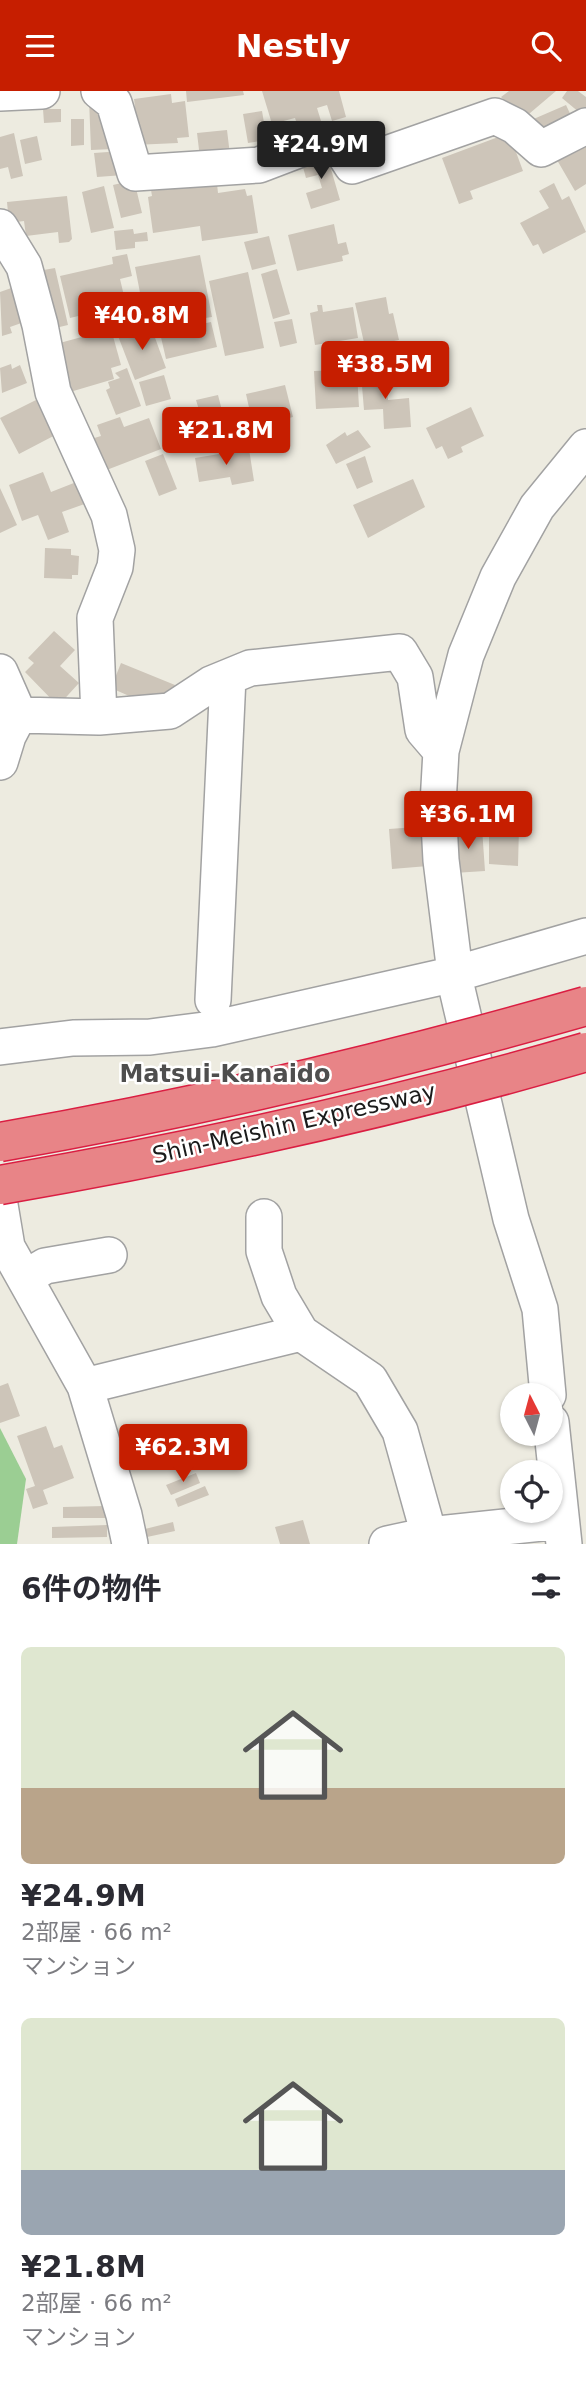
<!DOCTYPE html>
<html lang="ja">
<head>
<meta charset="utf-8">
<style>
  body { margin:0; font-family:"DejaVu Sans","Noto Sans JP",sans-serif; background:#f2f2f3; color:#2b2b33; height:100vh; display:flex; flex-direction:column; font-size:26px; white-space:nowrap }
  * { box-sizing:border-box; margin:0 }
  p { font-size:23px; color:#7c7c81 }
  .icon { flex:none; width:38px; height:38px; fill:none; stroke:currentColor; stroke-width:2; stroke-linecap:round; stroke-linejoin:round }
  .map { position:relative; height:1453px; overflow:hidden }
  .sheet { display:flex; flex-direction:column; background:#fff; flex:1 }
  .sheet>* { flex:none }
  .needle { width:46px; rotate:354deg }
  .tools { position:absolute; left:500px; top:1292px; display:grid; gap:14px }
  .tools a { display:grid; place-items:center; width:63px; height:63px; border-radius:50%; background:#fff; box-shadow:0 2px 5px #0004; font-size:35px }
  .price { position:absolute; translate:-50% -60px; padding:0 16px; border-radius:7px; background:#c61e00; color:#fff; font-size:23px; line-height:46px; filter:drop-shadow(0 2px 4px #0008) }
  .price::after { content:''; position:absolute; left:50%; top:42px; width:21px; height:16px; margin-left:-10px; background:inherit; clip-path:polygon(0 0,100% 0,50% 100%) }
  .price.selected { background:#222; color:#fff }
  ul { padding:0; list-style:none }
  li { display:grid; align-content:center; gap:14px; height:371px; padding:0 21px }
  li span { display:grid; place-items:center; height:217px; border-radius:10px; color:#555 }
  li>.icon { margin-inline-start:auto }
  span .icon { width:126px; height:126px; fill:#fffc; stroke-width:1 }
  li b { font-size:30px }
  h2 { display:flex; justify-content:space-between; align-items:center; height:84px; padding:0 21px; font-size:30px }
  header { display:flex; justify-content:space-between; align-items:center; height:91px; padding:0 21px; background:#c61e00; color:#fff; font-size:32px; font-weight:600 }
  .map>svg:first-child { display:block }
  .forest { fill:#9bce93 }
  .building { fill:#cdc5b9 }
  .lines { fill:none; stroke-linecap:round; stroke-linejoin:round }
  .minor-casing { stroke:#a2a2a2; stroke-width:38 }
  .minor { stroke:#fff; stroke-width:35 }
  .highway-bridge-casing { stroke:#da1e42; stroke-width:41; stroke-linecap:butt }
  .highway-bridge { stroke:#e88487; stroke-width:38 }
  .labels { text-anchor:middle; stroke-width:5; stroke-linejoin:round; paint-order:stroke }
  .street-label { font-size:23px; fill:#1b1b1b; stroke:#fff }
  .neighbourhood-label { font-size:24px; font-weight:bold; fill:#4e4e4e; stroke:#fff }
</style>
</head>
<body>
<header><svg class="icon" aria-label="menu" viewBox="0 0 24 24"><path d="M4 6h16M4 12h16M4 18h16"/></svg>Nestly<svg class="icon" aria-label="search" viewBox="0 0 24 24"><circle cx="10" cy="10" r="6"/><path d="M15 15l6 6"/></svg></header>
<div class="map">
<svg width="586" height="1453" viewBox="0 0 586 1453">
  <rect width="100%" height="100%" fill="#edebe0"/>
  <path class="forest" d="M 0,1337 L 26,1388 L 17,1453 L 0,1453 Z"/>
  <path class="building" d="M 186,0 L 243,0 L 244,4 L 187,11 Z
    M 262,0 L 339,0 L 346,26 L 332,30 L 327,14 L 317,17 L 321,30 L 298,36 L 295,27 L 272,33 Z
    M 509,0 L 556,0 L 523,28 L 501,6 Z
    M 567,0 L 578,0 L 586,6 L 586,27 L 562,7 Z
    M 171,3 L 172,12 L 185,10 L 189,46 L 177,47 L 178,52 L 134,54 L 130,16 L 135,16 L 134,8 Z
    M 89,8 L 100,8 L 114,58 L 91,59 Z
    M 566,14 L 574,31 L 537,47 L 529,30 Z
    M 43,18 L 61,18 L 61,31 L 44,32 Z
    M 262,20 L 267,49 L 248,52 L 243,23 Z
    M 71,28 L 84,28 L 84,54 L 71,55 Z
    M 227,39 L 230,64 L 200,67 L 197,42 Z
    M 14,42 L 23,85 L 11,88 L 8,76 L 0,78 L 0,46 Z
    M 509,42 L 523,80 L 470,100 L 473,108 L 459,113 L 442,67 Z
    M 586,43 L 586,93 L 575,100 L 557,69 Z
    M 37,45 L 42,69 L 25,73 L 20,49 Z
    M 122,60 L 124,84 L 97,86 L 94,62 Z
    M 326,61 L 340,109 L 311,118 L 306,102 L 322,97 L 318,84 L 306,87 L 301,69 Z
    M 216,84 L 218,102 L 245,98 L 247,105 L 252,104 L 258,142 L 202,150 L 200,135 L 153,142 L 148,106 L 152,105 L 150,93 Z
    M 134,89 L 142,122 L 121,127 L 113,94 Z
    M 554,92 L 562,109 L 569,105 L 586,141 L 543,163 L 538,153 L 533,155 L 520,132 L 549,117 L 539,100 Z
    M 104,95 L 114,137 L 91,142 L 82,101 Z
    M 67,105 L 72,148 L 69,151 L 59,152 L 58,141 L 26,145 L 24,130 L 9,132 L 7,111 Z
    M 334,133 L 338,153 L 346,151 L 349,163 L 342,165 L 343,170 L 297,180 L 288,144 Z
    M 133,138 L 134,143 L 147,141 L 148,150 L 135,151 L 135,157 L 116,159 L 114,140 Z
    M 269,145 L 276,173 L 252,179 L 244,151 Z
    M 127,163 L 132,185 L 120,188 L 125,209 L 90,217 L 91,222 L 70,227 L 60,185 L 113,173 L 112,166 Z
    M 200,164 L 212,226 L 192,229 L 188,209 L 143,217 L 135,176 Z
    M 55,177 L 68,234 L 51,238 L 38,180 Z
    M 277,178 L 290,223 L 273,228 L 261,183 Z
    M 248,181 L 264,257 L 225,265 L 209,190 Z
    M 17,195 L 30,229 L 10,236 L 12,242 L 2,245 L 0,201 Z
    M 386,206 L 389,223 L 393,222 L 399,249 L 365,256 L 355,212 Z
    M 317,214 L 322,214 L 323,221 L 353,216 L 358,247 L 315,254 L 310,222 L 318,220 Z
    M 292,228 L 297,252 L 280,256 L 274,231 Z
    M 211,231 L 217,256 L 166,268 L 160,242 Z
    M 150,233 L 166,277 L 135,289 L 118,245 Z
    M 111,238 L 121,274 L 111,277 L 114,288 L 70,301 L 56,253 Z
    M 11,273 L 12,278 L 20,274 L 27,292 L 2,302 L 0,277 Z
    M 127,277 L 141,315 L 116,324 L 106,299 L 110,297 L 108,291 L 120,287 L 115,282 Z
    M 338,279 L 338,284 L 357,282 L 359,316 L 316,318 L 314,280 Z
    M 386,281 L 388,309 L 409,307 L 411,336 L 384,338 L 383,318 L 364,319 L 361,283 Z
    M 164,284 L 171,308 L 146,315 L 139,291 Z
    M 285,294 L 293,326 L 285,328 L 287,339 L 256,348 L 246,303 Z
    M 218,304 L 229,347 L 189,358 L 180,324 L 199,319 L 196,309 Z
    M 44,305 L 63,340 L 19,363 L 0,327 Z
    M 471,316 L 484,345 L 461,356 L 463,361 L 448,368 L 442,355 L 436,358 L 426,337 Z
    M 120,326 L 124,336 L 149,327 L 161,358 L 104,380 L 91,348 L 101,345 L 97,334 Z
    M 358,339 L 371,356 L 336,373 L 326,354 L 345,341 L 347,345 Z
    M 249,358 L 254,390 L 232,394 L 230,386 L 199,391 L 195,367 Z
    M 163,363 L 177,398 L 159,405 L 145,370 Z
    M 365,365 L 373,391 L 357,398 L 346,373 Z
    M 43,381 L 51,401 L 84,388 L 93,410 L 62,421 L 69,441 L 48,449 L 38,424 L 22,430 L 9,394 Z
    M 413,388 L 425,416 L 368,447 L 353,414 Z
    M 0,397 L 17,434 L 0,442 Z
    M 45,457 L 71,458 L 71,464 L 79,465 L 78,484 L 72,484 L 72,488 L 44,487 Z
    M 54,540 L 75,559 L 60,575 L 79,592 L 58,615 L 25,581 L 34,572 L 28,567 Z
    M 121,572 L 175,594 L 168,609 L 152,615 L 111,597 Z
    M 430,735 L 428,775 L 392,778 L 389,738 Z
    M 519,736 L 518,775 L 489,773 L 489,737 Z
    M 482,737 L 485,780 L 454,782 L 451,739 Z
    M 8,1292 L 20,1325 L 0,1332 L 0,1295 Z
    M 46,1335 L 54,1357 L 62,1354 L 74,1387 L 43,1399 L 48,1413 L 33,1418 L 26,1398 L 35,1395 L 17,1345 Z
    M 196,1382 L 200,1392 L 171,1404 L 166,1394 Z
    M 205,1395 L 209,1404 L 178,1416 L 175,1408 Z
    M 105,1415 L 105,1427 L 63,1427 L 63,1416 Z
    M 303,1429 L 310,1453 L 280,1453 L 275,1436 Z
    M 173,1431 L 175,1440 L 147,1446 L 145,1438 Z
    M 107,1434 L 107,1446 L 52,1447 L 52,1436 Z"/>
  <g class="lines">
    <g class="minor-casing">
      <path id="minor" d="M 99,0 L 114,12 L 135,82 L 259,74 L 322,50 L 335,49 L 352,75 L 495,25 L 515,35 L 541,58 L 586,35
        M 0,2 L 42,0
        M 0,136 L 24,175 L 40,234 L 53,301 L 109,424 L 117,459 L 115,476 L 95,527 L 99,626
        M 0,581 L 19,624
        M 19,624 L 99,626 L 170,620 L 211,593 L 250,577 L 400,561 L 415,586 L 423,639 L 441,660
        M 0,671 L 8,645 L 19,624
        M 213,909 L 228,586
        M 0,956 L 73,947 L 150,946 L 212,938 L 455,883 L 586,845
        M 0,1114 L 7,1156 L 85,1295 L 124,1424 L 130,1453
        M 264,1126 L 264,1160 L 279,1205 L 301,1242 L 370,1289 L 400,1340 L 429,1444
        M 25,1187 L 45,1175 L 109,1164
        M 85,1295 L 301,1242
        M 548,1304 L 540,1218 L 511,1128 L 457,898 L 441,769 L 438,713 L 441,660 L 466,564 L 498,486 L 537,416 L 586,356
        M 551,1331 L 564,1453
        M 387,1453 L 429,1444 L 561,1430"/>
    </g>
    <use href="#minor" class="minor"/>
    <g class="highway-bridge-casing">
      <path id="highway-bridge" d="M 0,1051 C 197,1017 394,970 586,915
        M 0,1094 C 197,1060 394,1017 586,961"/>
    </g>
    <use href="#highway-bridge" class="highway-bridge"/>
  </g>
  <g class="labels">
    <g class="street-label">
      <text transform="translate(294 1032) rotate(-13)" y="8">Shin-Meishin Expressway</text>
    </g>
    <g class="neighbourhood-label">
      <text x="225" y="991">Matsui-Kanaido</text>
    </g>
  </g>
</svg>
<div class="tools">
<a><svg class="needle" viewBox="-14 -14 28 28"><path d="M0-13l5 13h-10z" fill="#e53935"/><path d="M0 13l5-13h-10z" fill="#7c7c81"/></svg></a>
<a><svg class="icon" aria-label="locate" viewBox="0 0 24 24"><circle cx="12" cy="12" r="6"/><path d="M12 2v4M12 18v4M2 12h4M18 12h4"/></svg></a>
</div>
<b class="price selected" style="left:321px;top:90px">¥24.9M</b>
<b class="price" style="left:142px;top:261px">¥40.8M</b>
<b class="price" style="left:385px;top:310px">¥38.5M</b>
<b class="price" style="left:226px;top:376px">¥21.8M</b>
<b class="price" style="left:468px;top:760px">¥36.1M</b>
<b class="price" style="left:183px;top:1393px">¥62.3M</b>
</div>
<section class="sheet">
<h2>6件の物件<svg class="icon" aria-label="filters" viewBox="0 0 24 24"><path d="M4 7h16M4 17h16"/><circle cx="9" cy="7" r="2"/><circle cx="15" cy="17" r="2"/></svg></h2>
<ul>
<li><span style="background:linear-gradient(#dfe7d0 65%,#b9a48a 0)"><svg class="icon" aria-label="home" viewBox="0 0 24 24"><path d="M3 11l9-7 9 7M6 9v11h12V9"/></svg></span><div><b>¥24.9M</b><p>2部屋 · 66 m²</p><p>マンション</p></div></li>
<li><span style="background:linear-gradient(#dfe7d0 70%,#9aa5b1 0)"><svg class="icon" aria-label="home" viewBox="0 0 24 24"><path d="M3 11l9-7 9 7M6 9v11h12V9"/></svg></span><div><b>¥21.8M</b><p>2部屋 · 66 m²</p><p>マンション</p></div></li>
</ul>
</section>
</body>
</html>
